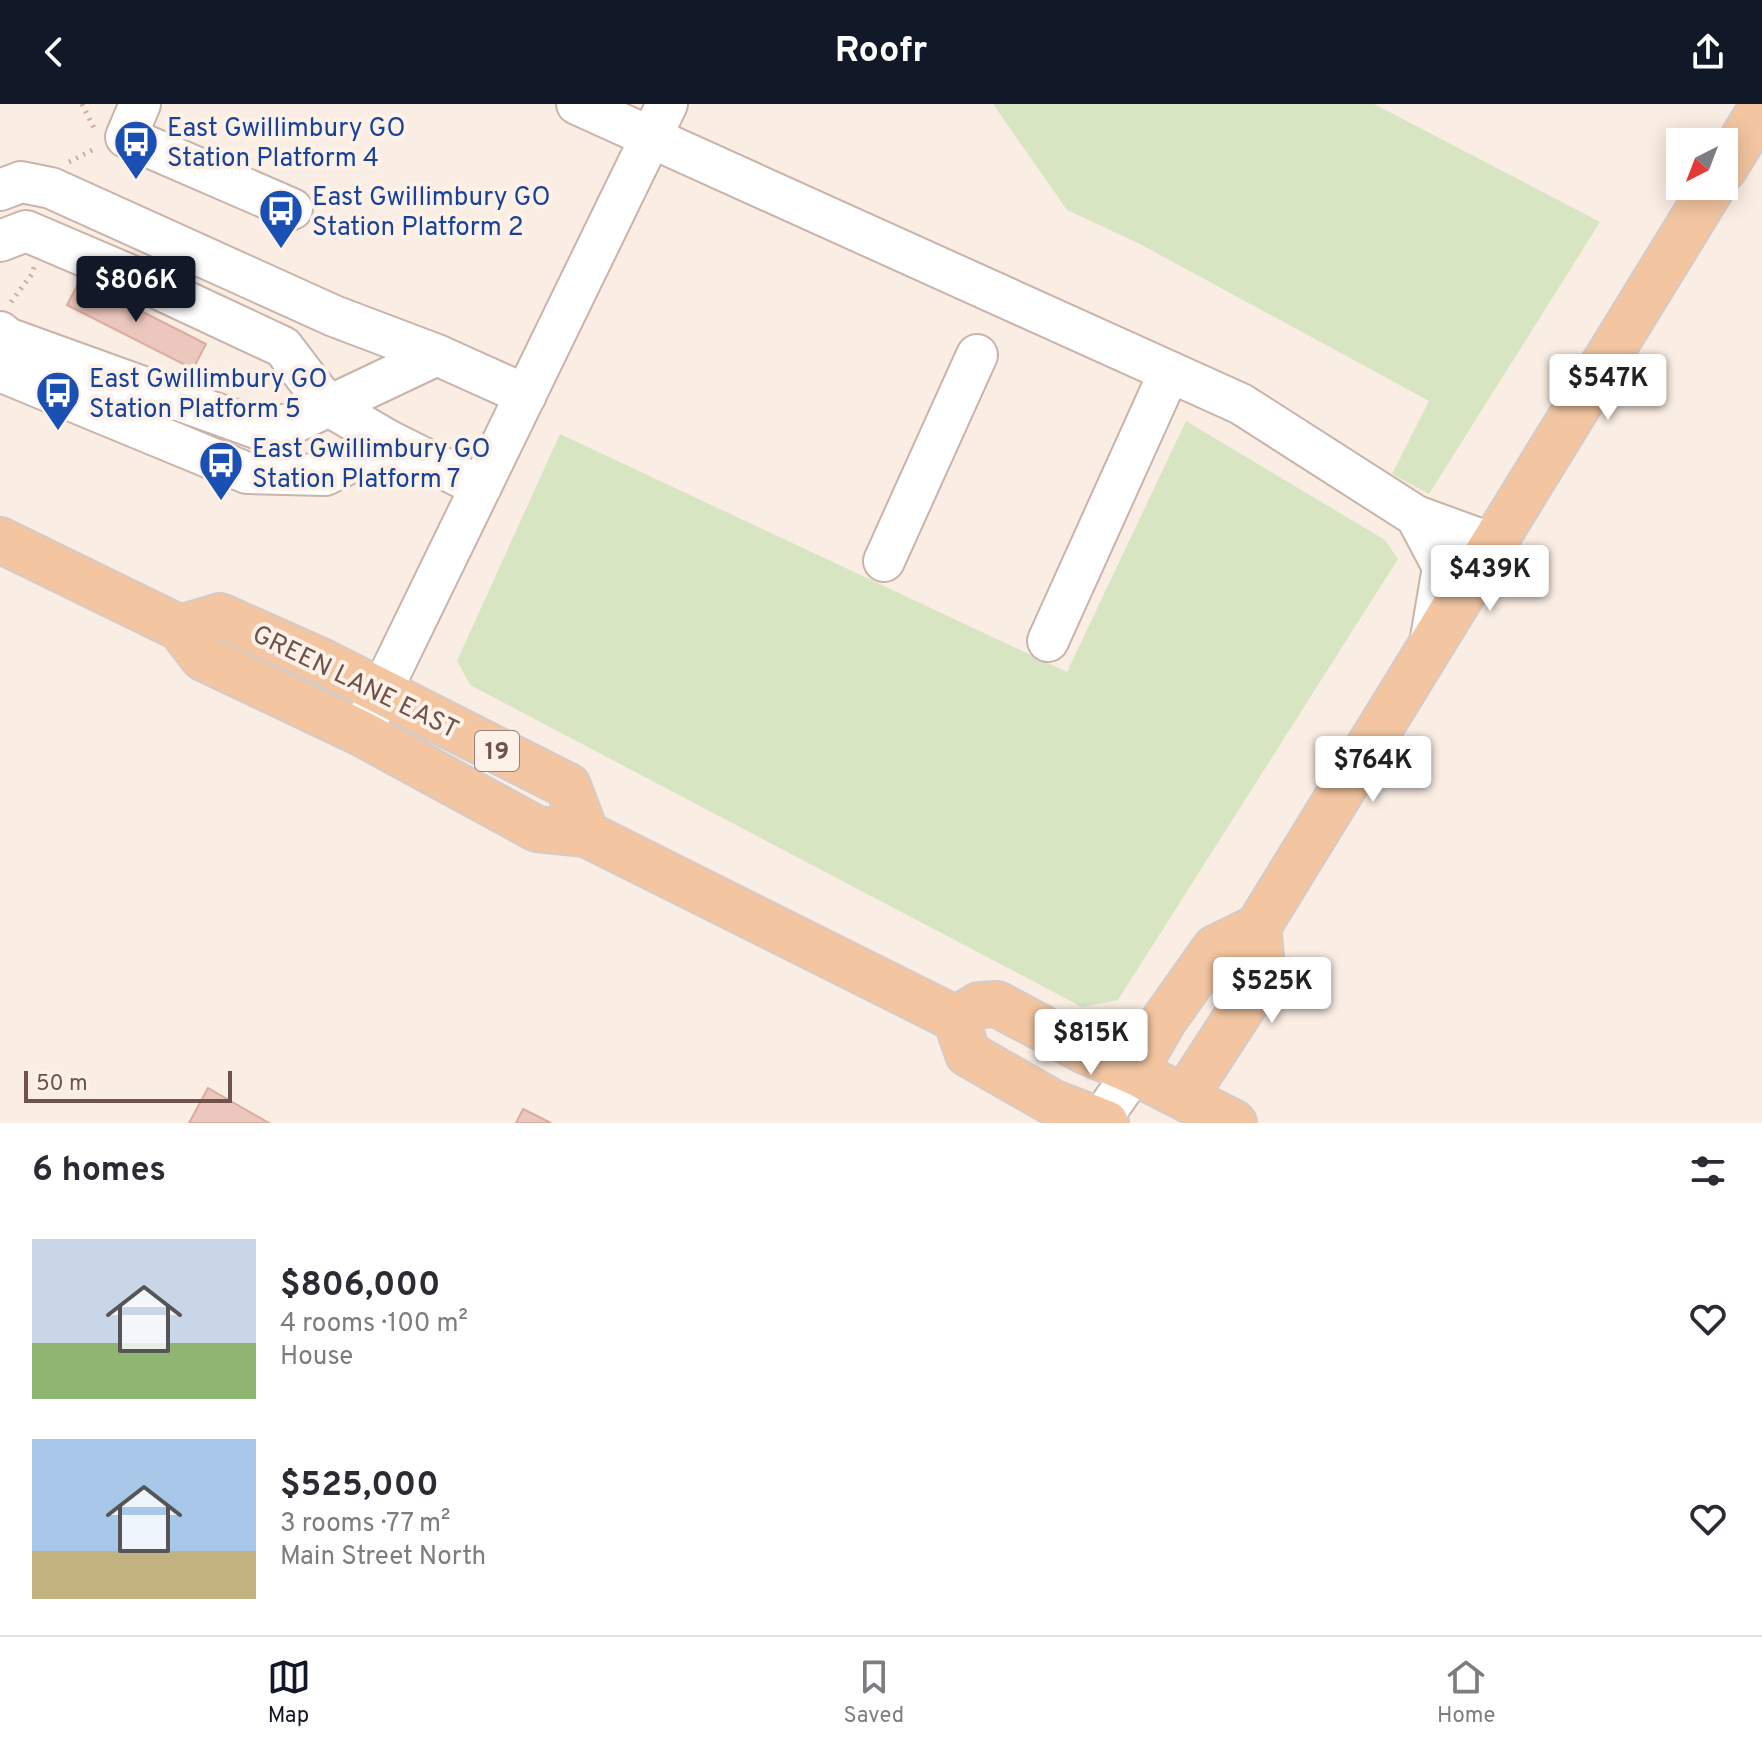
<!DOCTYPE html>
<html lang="en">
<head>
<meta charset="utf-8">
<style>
  body { margin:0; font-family:Overpass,sans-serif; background:#f2f2f3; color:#2b2b33; height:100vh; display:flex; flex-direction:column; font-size:30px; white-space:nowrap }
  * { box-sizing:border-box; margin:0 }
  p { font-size:26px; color:#7c7c81 }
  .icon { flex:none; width:44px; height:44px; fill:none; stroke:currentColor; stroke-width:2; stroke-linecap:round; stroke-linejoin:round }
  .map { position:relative; height:1019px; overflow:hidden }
  .sheet { display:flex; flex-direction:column; background:#fff; flex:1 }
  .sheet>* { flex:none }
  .needle { width:52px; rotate:222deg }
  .buttons { position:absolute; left:1666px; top:24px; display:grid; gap:16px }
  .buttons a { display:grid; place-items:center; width:72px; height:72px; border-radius:0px; background:#fff; box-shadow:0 4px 20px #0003; font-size:40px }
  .scale { position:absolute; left:24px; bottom:20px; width:208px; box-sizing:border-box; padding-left:8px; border:4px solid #6f524b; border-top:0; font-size:22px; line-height:28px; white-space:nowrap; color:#6f524b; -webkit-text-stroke:6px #fdf1e8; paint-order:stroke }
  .price { position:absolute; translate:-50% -68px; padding:0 18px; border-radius:8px; background:#fff; color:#222; font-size:26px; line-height:52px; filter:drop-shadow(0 2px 4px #0008) }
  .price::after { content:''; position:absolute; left:50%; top:48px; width:24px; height:18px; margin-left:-12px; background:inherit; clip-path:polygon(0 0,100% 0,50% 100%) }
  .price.on { background:#111827; color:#fff }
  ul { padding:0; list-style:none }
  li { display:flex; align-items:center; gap:24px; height:200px; padding:0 32px }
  li span { display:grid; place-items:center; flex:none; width:224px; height:160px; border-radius:0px; color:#555 }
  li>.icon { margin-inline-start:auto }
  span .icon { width:96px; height:96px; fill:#fffc; stroke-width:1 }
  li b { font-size:34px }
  h2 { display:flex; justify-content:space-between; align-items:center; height:96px; padding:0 32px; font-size:34px }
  header { display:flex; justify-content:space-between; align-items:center; height:104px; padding:0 32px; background:#111827; color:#fff; font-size:36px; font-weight:700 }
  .tab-bar { display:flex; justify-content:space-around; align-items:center; height:112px; border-top:2px solid #e1e1e2; background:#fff; font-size:22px; color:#7c7c81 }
  .tab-bar a { display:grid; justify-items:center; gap:4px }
  .tab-bar .on { color:#111827 }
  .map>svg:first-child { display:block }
  .green { fill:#d7e5c3 }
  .building { fill:#ecc7bd; stroke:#ddac9f; stroke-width:2 }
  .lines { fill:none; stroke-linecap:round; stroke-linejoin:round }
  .minor-casing { stroke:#c9b3aa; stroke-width:44 }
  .major-casing { stroke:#d4cbc9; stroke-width:48 }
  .path { stroke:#d1aba1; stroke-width:5; stroke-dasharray:2 6; stroke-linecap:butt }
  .minor { stroke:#fff; stroke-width:40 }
  .major { stroke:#f3c6a1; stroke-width:44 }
  .labels { text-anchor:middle; stroke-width:8; stroke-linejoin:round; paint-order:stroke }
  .shield { fill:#fdf1e8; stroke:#9a827a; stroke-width:2 }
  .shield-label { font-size:24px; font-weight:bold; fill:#6f524b }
  .transit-label { font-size:26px; fill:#164399; stroke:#fdf1e8; text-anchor:start }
  .street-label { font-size:26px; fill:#6f524b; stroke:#fdf1e8 }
</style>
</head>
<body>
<header><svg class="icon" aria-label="back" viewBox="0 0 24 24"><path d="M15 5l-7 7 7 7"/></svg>Roofr<svg class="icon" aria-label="share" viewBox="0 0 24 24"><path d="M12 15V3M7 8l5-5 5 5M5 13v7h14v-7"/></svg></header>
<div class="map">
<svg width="1762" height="1019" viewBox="0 0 1762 1019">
  <rect width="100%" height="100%" fill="#faede3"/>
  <path class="green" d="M 993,0 L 1374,0 L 1600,118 L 1429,390 L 1392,370 L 1429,297 L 1140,140 L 1067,106 Z
    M 1186,317 L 1385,436 L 1398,455 L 1118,896 L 1082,903 L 470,581 L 457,557 L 560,330 L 1067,568 Z"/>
  <path class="building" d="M 80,176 L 206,240 L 193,265 L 67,201 Z
    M 208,984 L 269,1019 L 189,1019 Z
    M 523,1005 L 551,1019 L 516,1019 Z"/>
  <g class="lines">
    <g class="minor-casing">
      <path id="minor" d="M 140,0 L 126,33 L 292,105
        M 577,0 L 1241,300 L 1416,412 L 1493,440
        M 0,86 L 21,78 L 51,84 L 334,212 L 437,251 L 526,291
        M 0,137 L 26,127 L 129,171 L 283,243 L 327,301 L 391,338 L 481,383
        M 0,228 L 7,234 L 256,324 L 291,320 L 437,251
        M 0,267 L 247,369 L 325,371 L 391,338
        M 1416,412 L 1443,463 L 1430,540
        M 884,457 L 977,251
        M 1048,537 L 1169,269
        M 361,629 L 667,0
        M 1098,1019 L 1134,968"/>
    </g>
    <g class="major-casing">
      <path id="major" d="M 1724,65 L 1762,3
        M 0,436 L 180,524 L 203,554 L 361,629 L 537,725 L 586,730 L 956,915 L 968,950 L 1052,998 L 1106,1019
        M 180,524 L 220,512 L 321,557 L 568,682 L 586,730
        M 956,915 L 979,901 L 997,900 L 1085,947 L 1134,968 L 1234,1019
        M 1134,968 L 1164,916 L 1215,844 L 1258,823 L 1713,82
        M 1185,992 L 1263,872 L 1258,823"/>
    </g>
    <path class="path" d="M 82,0 L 95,26
      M 69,58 L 96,44
      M 11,198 L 32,170 L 34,163"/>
    <use href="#minor" class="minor"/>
    <use href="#major" class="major"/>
  </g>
  <defs>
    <g id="bus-pin" transform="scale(2.3)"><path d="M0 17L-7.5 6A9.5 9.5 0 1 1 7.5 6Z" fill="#1a4fb4" stroke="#fdf1e8"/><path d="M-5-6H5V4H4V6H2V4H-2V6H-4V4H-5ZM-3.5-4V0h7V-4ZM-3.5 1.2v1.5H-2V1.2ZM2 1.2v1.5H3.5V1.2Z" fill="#fff"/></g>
  </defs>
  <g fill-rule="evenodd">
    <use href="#bus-pin" x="136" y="38"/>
    <use href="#bus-pin" x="281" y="107"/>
    <use href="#bus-pin" x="58" y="289"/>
    <use href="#bus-pin" x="221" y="359"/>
  </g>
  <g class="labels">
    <rect class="shield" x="475" y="627" width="44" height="40" rx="6"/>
    <g class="shield-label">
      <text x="497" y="655">19</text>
    </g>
    <g class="transit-label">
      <text x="167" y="32">East Gwillimbury GO<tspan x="167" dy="30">Station Platform 4</tspan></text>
      <text x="312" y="101">East Gwillimbury GO<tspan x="312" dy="30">Station Platform 2</tspan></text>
      <text x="89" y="283">East Gwillimbury GO<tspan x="89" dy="30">Station Platform 5</tspan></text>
      <text x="252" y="353">East Gwillimbury GO<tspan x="252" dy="30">Station Platform 7</tspan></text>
    </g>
    <g class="street-label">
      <text transform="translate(356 577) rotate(26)" y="9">GREEN LANE EAST</text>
    </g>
  </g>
</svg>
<div class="buttons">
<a><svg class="needle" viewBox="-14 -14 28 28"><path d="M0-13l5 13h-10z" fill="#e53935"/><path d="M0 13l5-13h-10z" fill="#7c7c81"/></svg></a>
</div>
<div class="scale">50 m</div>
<b class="price on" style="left:136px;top:220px">$806K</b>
<b class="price" style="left:1608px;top:318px">$547K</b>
<b class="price" style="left:1490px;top:509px">$439K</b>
<b class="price" style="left:1373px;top:700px">$764K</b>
<b class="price" style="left:1272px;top:921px">$525K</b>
<b class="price" style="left:1091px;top:973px">$815K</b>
</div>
<section class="sheet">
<h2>6 homes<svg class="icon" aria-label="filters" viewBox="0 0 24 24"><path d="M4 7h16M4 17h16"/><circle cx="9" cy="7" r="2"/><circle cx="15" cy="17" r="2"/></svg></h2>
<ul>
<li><span style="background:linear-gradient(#c9d6e8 65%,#8fb573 0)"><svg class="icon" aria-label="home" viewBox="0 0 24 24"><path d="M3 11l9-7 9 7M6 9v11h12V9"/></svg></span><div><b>$806,000</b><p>4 rooms · 100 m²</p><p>House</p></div><svg class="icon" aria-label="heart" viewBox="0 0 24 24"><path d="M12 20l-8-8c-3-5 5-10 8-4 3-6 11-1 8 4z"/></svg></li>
<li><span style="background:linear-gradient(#a9c7e8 70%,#c2b280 0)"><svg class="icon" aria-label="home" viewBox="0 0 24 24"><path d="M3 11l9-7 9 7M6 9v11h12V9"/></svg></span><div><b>$525,000</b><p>3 rooms · 77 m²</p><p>Main Street North</p></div><svg class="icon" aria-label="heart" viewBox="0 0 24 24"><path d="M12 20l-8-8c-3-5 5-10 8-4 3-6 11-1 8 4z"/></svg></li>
</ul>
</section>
<nav class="tab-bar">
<a class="on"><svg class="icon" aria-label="map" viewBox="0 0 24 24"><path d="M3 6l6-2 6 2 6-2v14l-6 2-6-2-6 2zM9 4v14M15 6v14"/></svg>Map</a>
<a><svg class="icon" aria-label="saved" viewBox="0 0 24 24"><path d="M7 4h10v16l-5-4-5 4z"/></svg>Saved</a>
<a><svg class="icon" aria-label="home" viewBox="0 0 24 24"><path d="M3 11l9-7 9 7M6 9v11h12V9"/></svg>Home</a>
</nav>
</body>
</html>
